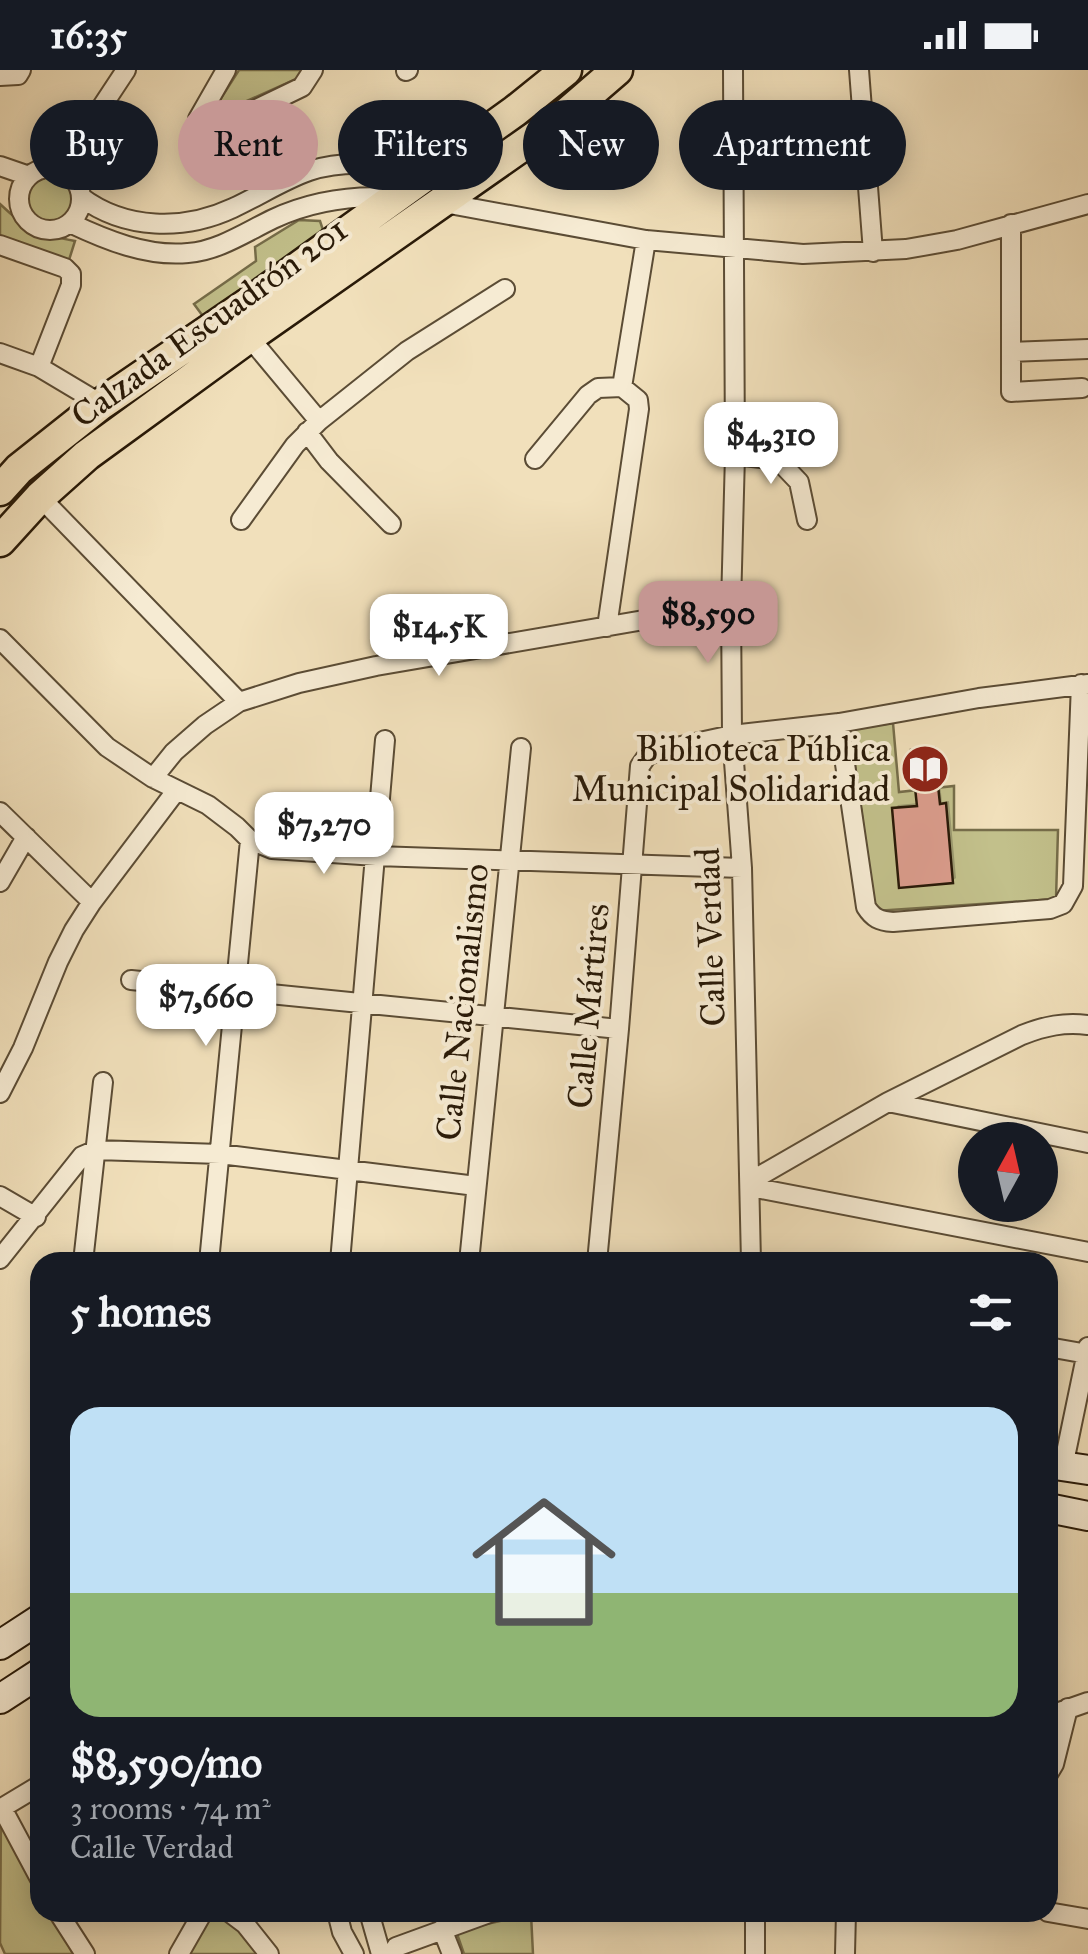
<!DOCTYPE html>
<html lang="en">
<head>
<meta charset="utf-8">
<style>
  body { margin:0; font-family:"IM FELL Great Primer",serif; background:#20242c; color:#f1f3f6; height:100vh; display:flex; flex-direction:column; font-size:38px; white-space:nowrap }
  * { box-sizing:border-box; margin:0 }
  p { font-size:32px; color:#9ea1a6 }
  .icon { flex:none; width:55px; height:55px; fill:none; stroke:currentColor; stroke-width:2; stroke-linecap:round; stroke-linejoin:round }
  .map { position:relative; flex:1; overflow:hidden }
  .sheet { position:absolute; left:30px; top:1182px; width:1028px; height:670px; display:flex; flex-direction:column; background:#171b24; border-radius:30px; box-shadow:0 5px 25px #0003 }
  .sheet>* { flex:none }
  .top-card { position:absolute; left:30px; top:30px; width:1030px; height:90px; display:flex; gap:20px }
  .needle { width:65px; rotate:8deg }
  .controls { position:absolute; left:958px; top:1052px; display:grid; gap:20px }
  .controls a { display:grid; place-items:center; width:100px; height:100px; border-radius:50%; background:#171b24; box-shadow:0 5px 25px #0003; font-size:50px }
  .price { position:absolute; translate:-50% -85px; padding:0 22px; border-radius:20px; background:#fff; color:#222; font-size:32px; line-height:65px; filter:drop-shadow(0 2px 5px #0008) }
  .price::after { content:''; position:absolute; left:50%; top:60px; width:30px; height:22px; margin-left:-15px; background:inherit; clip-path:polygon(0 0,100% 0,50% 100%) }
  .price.active { background:#c59692; color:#111 }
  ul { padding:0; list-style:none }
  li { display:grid; align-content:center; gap:20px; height:530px; padding:0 40px }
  li span { display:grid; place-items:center; height:310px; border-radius:30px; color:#555 }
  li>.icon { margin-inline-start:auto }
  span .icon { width:180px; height:180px; fill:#fffc; stroke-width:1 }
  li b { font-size:42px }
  h2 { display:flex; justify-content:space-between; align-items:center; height:120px; padding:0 40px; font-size:42px }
  .tag { padding:0 35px; border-radius:45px; background:#171b24; box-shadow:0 5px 25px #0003; font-size:35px; line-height:90px }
  .tag.active { background:#c59692; color:#111 }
  .status { display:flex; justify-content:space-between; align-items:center; height:70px; padding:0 50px; background:#171b24; direction:ltr }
  .status svg { height:28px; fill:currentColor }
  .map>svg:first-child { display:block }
  .green { fill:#c2c08b; stroke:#766d4a; stroke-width:2.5 }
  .shadow { fill:#0003 }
  .building { fill:#da9c8c; stroke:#291a08; stroke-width:2.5 }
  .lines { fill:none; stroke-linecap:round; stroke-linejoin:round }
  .street-casing { stroke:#5b4c35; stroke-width:22 }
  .secondary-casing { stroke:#291a08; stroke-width:32 }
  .primary-casing { stroke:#291a08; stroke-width:35 }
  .street { stroke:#f6ebd3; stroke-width:18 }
  .secondary { stroke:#f6ebd3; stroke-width:28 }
  .primary { stroke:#f1e0bb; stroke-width:30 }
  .labels { text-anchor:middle; stroke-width:8; stroke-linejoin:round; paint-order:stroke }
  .street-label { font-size:35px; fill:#291a08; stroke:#f6ebd3 }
  .poi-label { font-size:35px; fill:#291a08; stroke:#f6ebd3; text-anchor:end }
</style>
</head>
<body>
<div class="status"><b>16:35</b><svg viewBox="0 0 49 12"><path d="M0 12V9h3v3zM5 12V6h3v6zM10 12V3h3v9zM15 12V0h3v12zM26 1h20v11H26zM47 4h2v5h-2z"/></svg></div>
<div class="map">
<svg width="1088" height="1884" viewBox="0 0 1088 1884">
  <rect width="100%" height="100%" fill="#f1e0bb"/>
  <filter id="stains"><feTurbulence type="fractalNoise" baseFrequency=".002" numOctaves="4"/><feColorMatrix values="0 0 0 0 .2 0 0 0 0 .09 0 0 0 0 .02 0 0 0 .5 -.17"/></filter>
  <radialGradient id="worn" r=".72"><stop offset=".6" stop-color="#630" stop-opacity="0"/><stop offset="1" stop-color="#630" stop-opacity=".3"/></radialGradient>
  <path class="green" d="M 239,0 L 304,0 L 303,6 L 213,46 L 216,36 Z
    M27 131a24 24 0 1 1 48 0a24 24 0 1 1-48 0Z
    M 0,134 C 27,160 37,164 75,171 L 69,190 L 0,166 Z
    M 299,150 L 320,151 L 323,160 L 322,165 L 205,249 L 194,234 L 256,191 L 255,177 Z
    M 893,653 L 899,722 L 954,716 L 954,760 L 1058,760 L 1056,829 L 875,841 L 850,659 Z
    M 1,1745 L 40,1820 L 40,1842 L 52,1843 L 73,1884 L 5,1884 L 0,1873 Z
    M 210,1842 C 237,1843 247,1864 259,1884 L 185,1884 Z
    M 531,1844 L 533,1884 L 464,1884 L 456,1861 Z"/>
  <path class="shadow" d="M 936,676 L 942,732 L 949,731 L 956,808 L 952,811 L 895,739 L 898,735 L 919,733 L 914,681 L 917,678 Z"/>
  <path class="building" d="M 934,678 L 940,734 L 946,733 L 953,813 L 899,818 L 892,738 L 917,736 L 911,680 Z"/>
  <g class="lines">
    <g class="street-casing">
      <path id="street" d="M 226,0 L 198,49 L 197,57 L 202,61 L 211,61 L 302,17 L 313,0
        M 733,0 L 735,385 L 731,535 L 732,665 L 742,798 L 751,1192
        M 859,0 L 873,182
        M 406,1 L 408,0
        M 0,6 L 18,5 L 21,0
        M 0,96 L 29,106
        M19 129a31 31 0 1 1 62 0a31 31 0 1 1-62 0Z
        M 60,100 L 126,0
        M 81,127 C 125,160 184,161 233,138 C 259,126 283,110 309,101 C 346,89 395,92 430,109
        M 444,133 L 646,170 L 803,184 L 906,179 L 957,170 L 1088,134
        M 70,153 C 106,170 147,187 188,183 C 218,181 246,162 273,149 C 312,131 350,125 393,128
        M 1011,154 L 1011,322 L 1082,318
        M 0,175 L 65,198 L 71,204 L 71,215 L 39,297
        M 249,267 L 319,351
        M 1011,282 L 1088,279
        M 0,283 L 39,297 L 101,334
        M 622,317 L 646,170
        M 307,362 L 329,391 L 391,454
        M 735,385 L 778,390 L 799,412 L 807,450
        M 535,389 L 588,325 L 598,318 L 622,317
        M 40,427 L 239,632
        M 241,450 L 295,375 L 319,351 L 407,281 L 505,219
        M 607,557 L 639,339 L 638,330 L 622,317
        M 0,569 L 107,677 L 153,708 L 208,735 L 237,757 L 250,770 L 272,779 L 376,786 L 742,798
        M 839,653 L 866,837 C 873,848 879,851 893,852 L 1050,839 L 1063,834 L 1073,816 L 1081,614
        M 153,708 L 174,682 L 205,655 L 239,632 L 299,613 L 376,596 L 731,535
        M 0,742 L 92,832
        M 0,812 L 26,767
        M 131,910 L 619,959
        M 0,1023 L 23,978 L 58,892 L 74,860 L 92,832 L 176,721
        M 888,1032 L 1088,1073
        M 751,1111 L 888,1032 L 1022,965 C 1045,956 1064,952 1088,955
        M 751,1117 L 1088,1182
        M 0,1126 L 36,1147
        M 0,1189 L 82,1086 L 96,1080 L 220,1084 L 476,1116
        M 83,1192 L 103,1012
        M 209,1192 L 250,770
        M 340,1192 L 385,670
        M 469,1192 L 521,678
        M 597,1192 L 619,959 L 640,696 L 647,686 L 658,681 L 732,665 L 839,653 L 979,628 L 1088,614
        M 1048,1277 L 1087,1284
        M 1063,1397 L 1088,1277
        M 1048,1646 L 1088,1632
        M 1048,1704 L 1054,1694 L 1068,1638
        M 2,1738 L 40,1809
        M 0,1739 L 40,1715
        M 58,1842 L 85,1884
        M 229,1842 L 245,1854 L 269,1884
        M 337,1842 L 342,1862 L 354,1884
        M 369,1842 L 381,1884
        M 1048,1842 L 1088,1849
        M 442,1859 L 452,1884
        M 396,1877 L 492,1842
        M 179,1884 L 203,1842
        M 755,1884 L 755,1842
        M 845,1884 L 846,1842"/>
    </g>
    <g class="secondary-casing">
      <path id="secondary" d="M 1048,1394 L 1088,1400
        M 1048,1438 L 1088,1446
        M 0,1575 L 40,1549
        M 0,1629 L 40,1603"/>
    </g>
    <g class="primary-casing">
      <path id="primary" d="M 0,420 L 19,399 L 101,334 L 249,233 L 515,41 L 566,0
        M 0,471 L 40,427 L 87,385 L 249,267 L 559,50 L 617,0"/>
    </g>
    <use href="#street" class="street"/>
    <use href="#secondary" class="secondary"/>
    <use href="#primary" class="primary"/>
  </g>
  <defs>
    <g id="library-disc" transform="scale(2.5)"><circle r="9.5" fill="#8f2418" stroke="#f6ebd3"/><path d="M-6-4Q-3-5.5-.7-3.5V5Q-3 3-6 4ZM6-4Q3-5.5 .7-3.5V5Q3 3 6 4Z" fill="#fff"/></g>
  </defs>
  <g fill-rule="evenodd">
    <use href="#library-disc" x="925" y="699"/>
  </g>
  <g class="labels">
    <g class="street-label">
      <text transform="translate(209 252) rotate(-36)" y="12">Calzada Escuadrón 201</text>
      <text transform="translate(710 867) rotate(-92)" y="12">Calle Verdad</text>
      <text transform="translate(462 932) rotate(-84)" y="12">Calle Nacionalismo</text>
      <text transform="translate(588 936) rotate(-85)" y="12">Calle Mártires</text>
    </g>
    <g class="poi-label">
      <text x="890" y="691">Biblioteca Pública<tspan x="890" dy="40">Municipal Solidaridad</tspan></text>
    </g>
  </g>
  <rect width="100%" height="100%" filter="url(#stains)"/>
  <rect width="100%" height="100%" fill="url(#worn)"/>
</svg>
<div class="controls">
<a><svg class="needle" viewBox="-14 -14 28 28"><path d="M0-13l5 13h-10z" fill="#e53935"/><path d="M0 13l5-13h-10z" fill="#9ea1a6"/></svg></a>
</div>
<b class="price" style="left:771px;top:417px">$4,310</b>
<b class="price active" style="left:708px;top:596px">$8,590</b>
<b class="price" style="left:439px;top:609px">$14.5K</b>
<b class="price" style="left:324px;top:807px">$7,270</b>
<b class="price" style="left:206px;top:979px">$7,660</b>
<div class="top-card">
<a class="tag">Buy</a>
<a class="tag active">Rent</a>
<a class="tag">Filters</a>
<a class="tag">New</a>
<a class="tag">Apartment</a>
</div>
<section class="sheet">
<h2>5 homes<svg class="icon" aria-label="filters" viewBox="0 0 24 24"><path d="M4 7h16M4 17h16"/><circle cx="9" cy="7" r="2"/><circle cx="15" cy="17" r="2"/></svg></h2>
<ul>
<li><span style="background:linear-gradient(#bfe0f5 60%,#8fb573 0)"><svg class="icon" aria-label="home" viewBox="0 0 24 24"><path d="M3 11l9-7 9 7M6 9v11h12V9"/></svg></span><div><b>$8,590/mo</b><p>3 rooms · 74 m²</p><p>Calle Verdad</p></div></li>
</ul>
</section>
</div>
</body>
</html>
